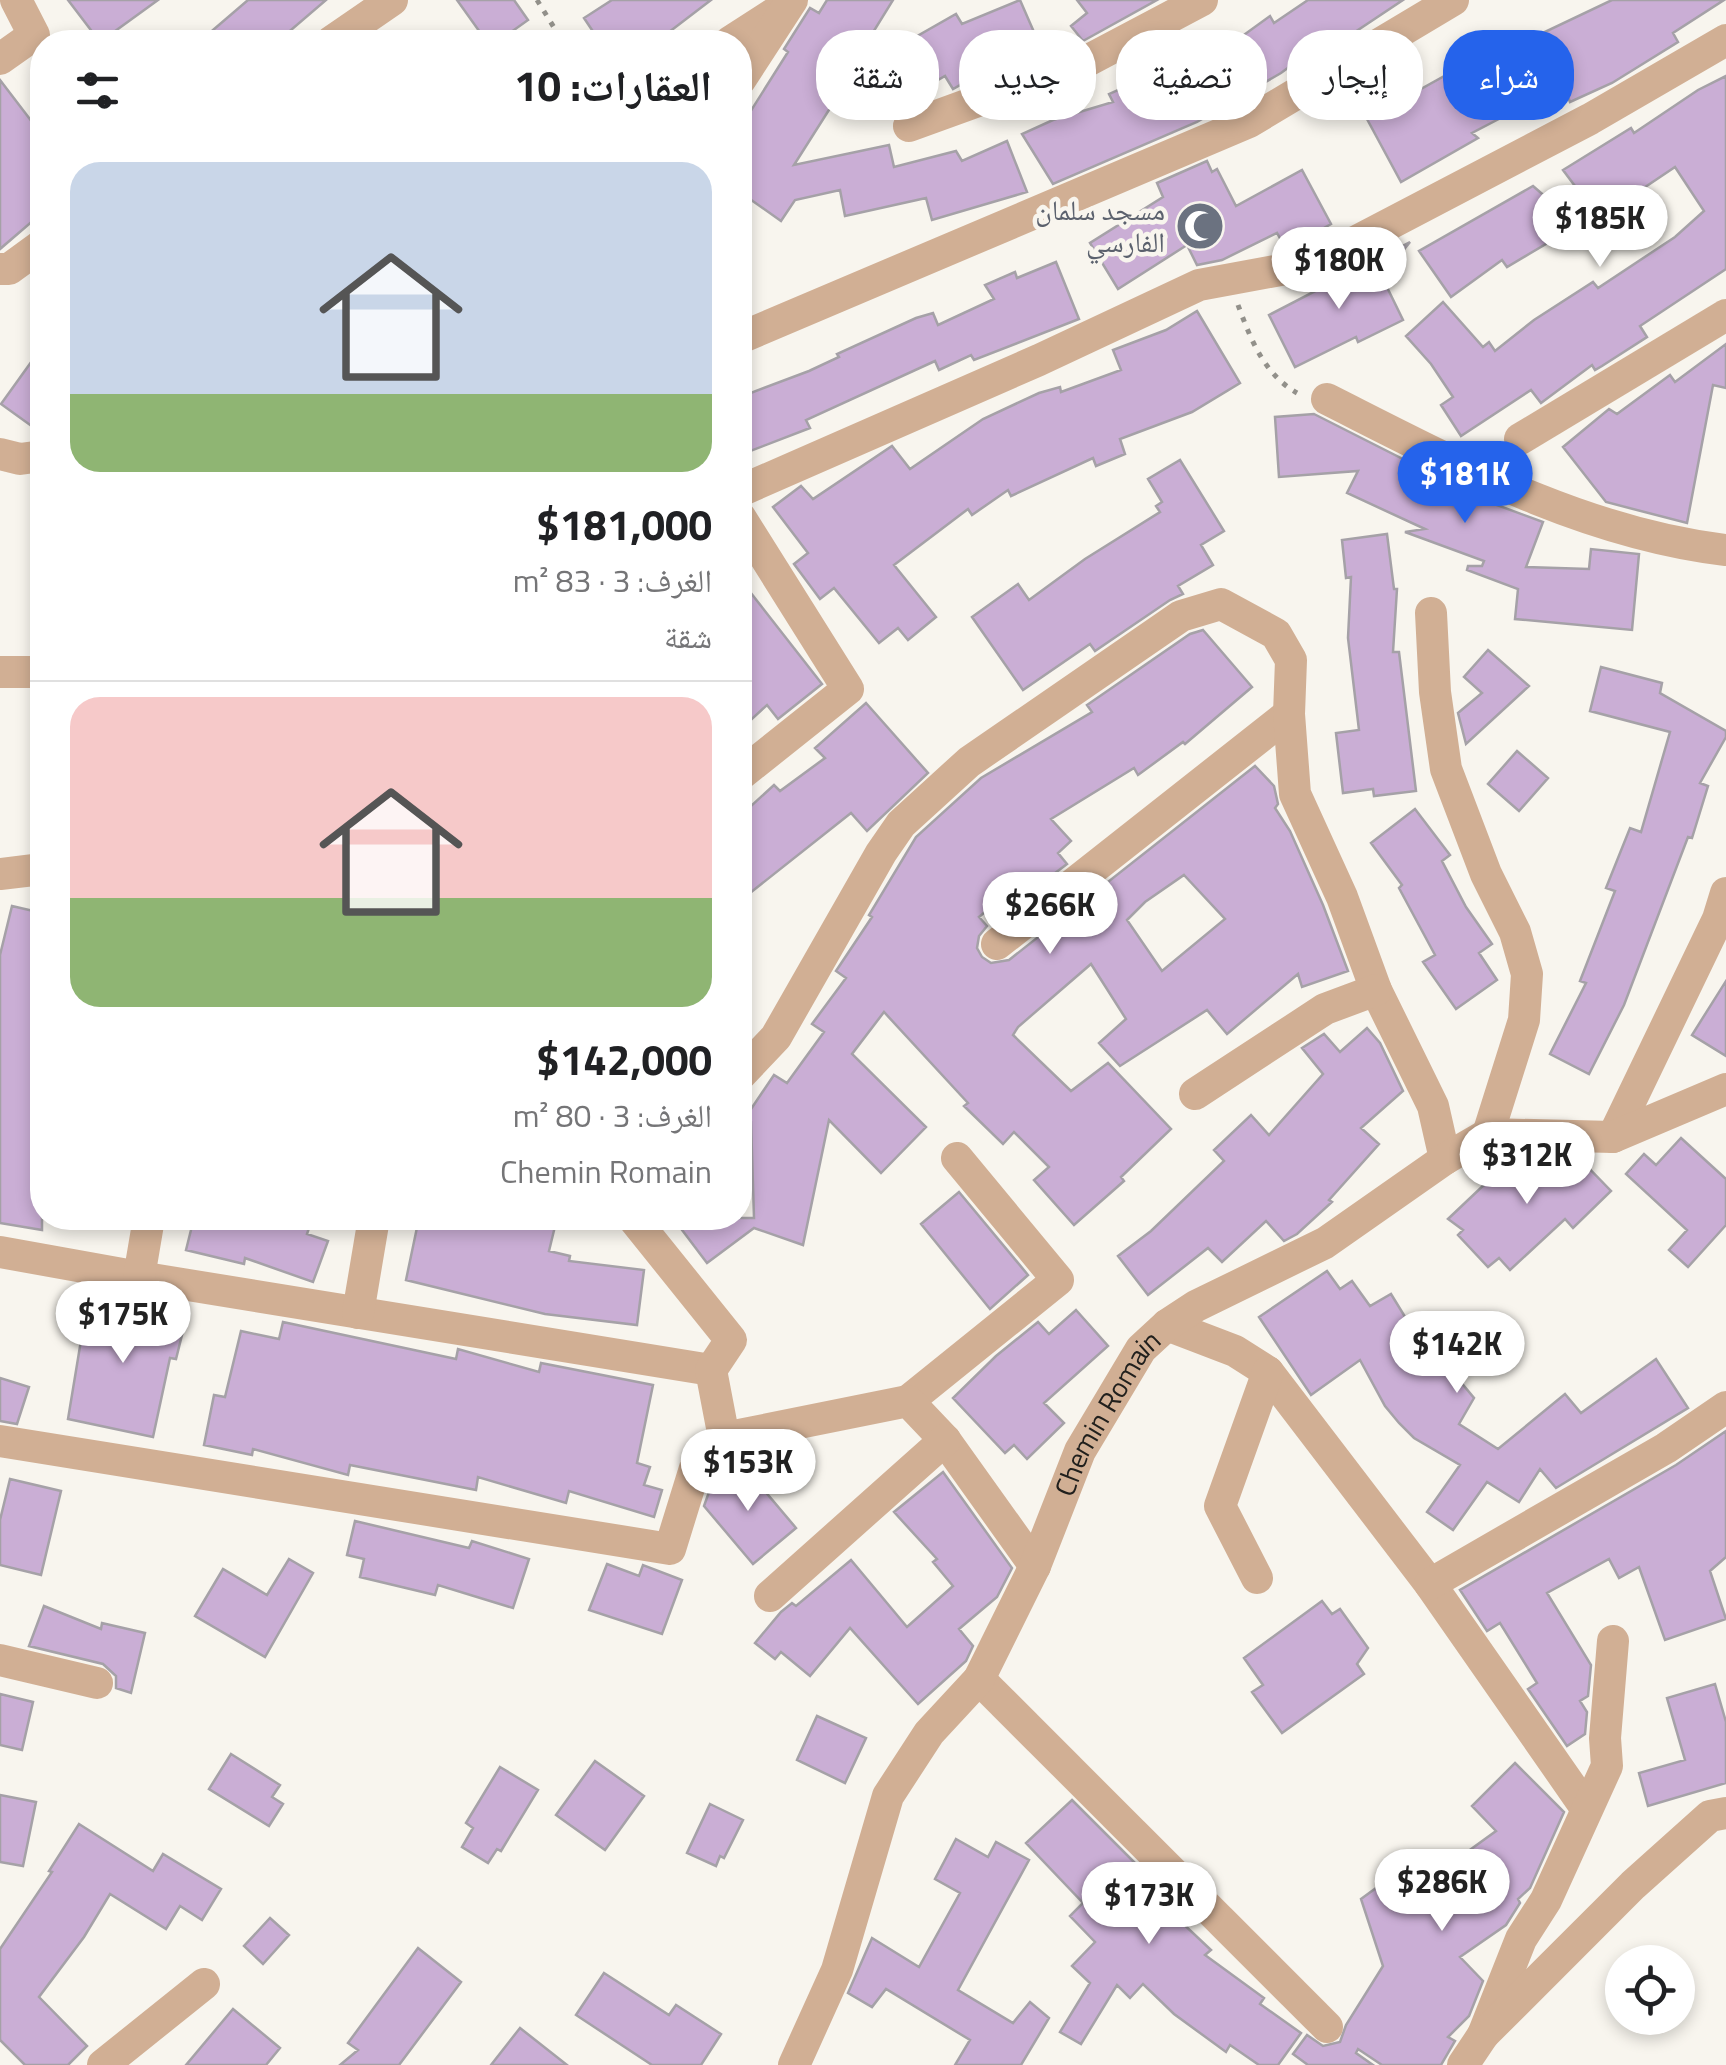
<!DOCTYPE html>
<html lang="ar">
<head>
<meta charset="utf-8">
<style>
  body { margin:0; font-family:"Titillium Web","Noto Naskh Arabic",sans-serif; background:#f6f6f6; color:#202124; direction:rtl; height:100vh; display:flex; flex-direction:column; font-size:38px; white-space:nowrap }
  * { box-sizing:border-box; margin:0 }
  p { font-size:32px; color:#757577 }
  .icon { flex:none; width:55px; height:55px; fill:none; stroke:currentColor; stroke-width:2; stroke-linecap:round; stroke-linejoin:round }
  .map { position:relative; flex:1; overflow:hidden; direction:ltr }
  .panel { position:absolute; left:30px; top:30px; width:722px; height:1200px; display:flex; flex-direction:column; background:#fff; border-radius:40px; box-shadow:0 5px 15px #0003; direction:rtl }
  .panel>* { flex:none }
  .banner { position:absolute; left:782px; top:30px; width:792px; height:90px; direction:rtl; display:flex; gap:20px }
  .fabs { position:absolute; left:1605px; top:1945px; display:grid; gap:20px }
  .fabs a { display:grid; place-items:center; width:90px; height:90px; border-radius:50%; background:#fff; box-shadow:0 5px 15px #0003; font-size:50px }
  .price { position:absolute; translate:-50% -85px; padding:0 22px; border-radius:35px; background:#fff; color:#222; font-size:32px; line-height:65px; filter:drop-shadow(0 2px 5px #0008) }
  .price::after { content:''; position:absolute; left:50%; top:60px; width:30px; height:22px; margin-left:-15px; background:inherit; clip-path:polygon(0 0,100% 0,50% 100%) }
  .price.current { background:#2563eb; color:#fff }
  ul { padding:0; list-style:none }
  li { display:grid; align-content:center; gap:20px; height:530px; padding:0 40px }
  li+li { border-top:2px solid #e0e0e0 }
  li span { display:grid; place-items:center; height:310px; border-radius:30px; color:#555 }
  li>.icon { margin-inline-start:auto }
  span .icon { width:180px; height:180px; fill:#fffc; stroke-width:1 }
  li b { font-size:42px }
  h2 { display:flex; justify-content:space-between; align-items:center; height:120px; padding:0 40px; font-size:42px }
  .tag { padding:0 35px; border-radius:40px; background:#fff; box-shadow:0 5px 15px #0003; font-size:35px; line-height:90px }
  .tag.current { background:#2563eb; color:#fff }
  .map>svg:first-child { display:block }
  .building { fill:#caaed5; stroke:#a5a1a7; stroke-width:2.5; fill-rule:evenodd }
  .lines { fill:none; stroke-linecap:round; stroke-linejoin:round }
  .path { stroke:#92908a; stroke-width:5; stroke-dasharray:5 8; stroke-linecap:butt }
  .minor { stroke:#d1af94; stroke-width:32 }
  .labels { text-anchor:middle; stroke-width:9; stroke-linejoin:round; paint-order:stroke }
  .worship-label { font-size:28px; fill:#5b616d; stroke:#f8f5ee; text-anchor:end }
  .street-label { font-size:28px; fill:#21201d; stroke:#f8f5ee }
</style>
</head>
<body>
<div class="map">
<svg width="1726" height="2065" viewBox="0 0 1726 2065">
  <rect width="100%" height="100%" fill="#f8f5ee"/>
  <path class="building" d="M 68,0 L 158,0 L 100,42 Z
    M 248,0 L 326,0 L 277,42 L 199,42 Z
    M 457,0 L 514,0 L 528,20 L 497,42 L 487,42 Z
    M 612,0 L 711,0 L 656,42 L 600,42 L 584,18 Z
    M 827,0 L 893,0 L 846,76 L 853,72 L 794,165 L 889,145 L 894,167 L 956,151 L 962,161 L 1007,141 L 1027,192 L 932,220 L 926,198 L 845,216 L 840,190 L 795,200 L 781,221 L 740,192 L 740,128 L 788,52 L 784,49 L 810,8 L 819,13 Z
    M 1020,0 L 1044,55 L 993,74 L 990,68 L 953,89 L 945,76 L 907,98 L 884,55 L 956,14 L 962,24 Z
    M 1077,0 L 1157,0 L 1083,41 L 1071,26 L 1087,13 Z
    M 1308,0 L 1403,0 L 1313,60 L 1308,53 L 1281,73 L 1197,122 L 1053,184 L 1022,134 L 1053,120 L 1113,102 L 1109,94 L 1178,63 L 1225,36 L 1230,45 L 1270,16 L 1274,23 Z
    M 1612,0 L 1724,0 L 1673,33 L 1678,42 L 1612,83 L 1570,102 L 1562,82 L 1521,112 L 1518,109 L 1472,133 L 1478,138 L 1401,182 L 1367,119 L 1466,64 L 1472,76 L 1523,38 L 1526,41 Z
    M 1726,76 L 1726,269 L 1640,326 L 1647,337 L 1602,366 L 1595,370 L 1592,365 L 1541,403 L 1531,390 L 1461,436 L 1441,405 L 1453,397 L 1431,364 L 1406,336 L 1443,302 L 1483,347 L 1489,342 L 1495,351 L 1534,320 L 1593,282 L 1598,288 L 1675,237 L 1704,211 L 1675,167 L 1599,218 L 1563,170 L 1631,128 L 1634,133 L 1698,90 Z
    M 0,80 L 42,135 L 42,213 L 0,249 Z
    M 1207,161 L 1212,172 L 1217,169 L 1236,206 L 1302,170 L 1331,224 L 1286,249 L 1277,233 L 1222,260 L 1197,265 L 1187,245 L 1118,289 L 1090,243 L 1163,197 L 1157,183 Z
    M 1533,186 L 1578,225 L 1507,267 L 1502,260 L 1451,297 L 1419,251 Z
    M 1410,242 L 1382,277 L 1403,320 L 1358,342 L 1356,337 L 1295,367 L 1269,315 Z
    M 1056,262 L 1079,319 L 974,360 L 971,355 L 939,370 L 935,361 L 806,420 L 810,428 L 740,455 L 740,397 L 809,371 L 839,357 L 837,354 L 916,318 L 933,313 L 938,325 L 994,299 L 985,285 L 1015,272 L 1017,278 Z
    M 1197,311 L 1240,383 L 1192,412 L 1120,439 L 1125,454 L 1096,466 L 1093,458 L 1011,496 L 1008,490 L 972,515 L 968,509 L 894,565 L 936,617 L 908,640 L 898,628 L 879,643 L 834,588 L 820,599 L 794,564 L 808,553 L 773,507 L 801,486 L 813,499 L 892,446 L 910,469 L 983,419 L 1039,393 L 1060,387 L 1061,392 L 1121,370 L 1113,350 L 1166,330 Z
    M 1726,344 L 1726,388 L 1713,385 L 1687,523 L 1606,502 L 1563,447 L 1609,409 L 1617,414 L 1670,375 L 1675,382 Z
    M 42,347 L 42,414 L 33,427 L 1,404 Z
    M 1314,414 L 1486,501 L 1543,522 L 1526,567 L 1589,569 L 1591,549 L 1639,554 L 1632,630 L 1515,619 L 1518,589 L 1467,570 L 1468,566 L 1482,566 L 1484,561 L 1405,532 L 1425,529 L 1347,493 L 1358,471 L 1279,477 L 1275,417 Z
    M 1180,460 L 1224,531 L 1201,545 L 1213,565 L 1178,586 L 1183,594 L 1170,600 L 1095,651 L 1090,644 L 1023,690 L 972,617 L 1018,584 L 1029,600 L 1085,559 L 1160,512 L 1156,506 L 1162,502 L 1148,479 Z
    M 1387,534 L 1394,589 L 1397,589 L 1393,652 L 1399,652 L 1416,791 L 1374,796 L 1373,789 L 1343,793 L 1336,733 L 1359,730 L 1348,638 L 1351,577 L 1346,578 L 1342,540 Z
    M 740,579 L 822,684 L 778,719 L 767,705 L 740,730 Z
    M 1203,630 L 1252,687 L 1185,744 L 1183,742 L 1138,775 L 1134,768 L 1051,819 L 1071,841 L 1058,853 L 1067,864 L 1030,892 L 1021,882 L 979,917 L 987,926 L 979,936 L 977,948 L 982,957 L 991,963 L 1009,960 L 1255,766 L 1274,786 L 1278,804 L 1275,808 L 1290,831 L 1323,905 L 1348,971 L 1302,987 L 1298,974 L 1227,1034 L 1207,1010 L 1120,1066 L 1099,1043 L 1126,1019 L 1091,964 L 1018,1027 L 1013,1035 L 1071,1091 L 1108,1063 L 1171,1129 L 1121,1177 L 1124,1181 L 1074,1225 L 1034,1180 L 1049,1167 L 1014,1132 L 1003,1144 L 964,1106 L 968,1103 L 884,1012 L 852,1054 L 926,1127 L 881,1173 L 829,1120 L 803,1245 L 754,1228 L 707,1263 L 673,1218 L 754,1218 L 751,1122 L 745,1118 L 774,1075 L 787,1083 L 824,1032 L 812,1024 L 846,978 L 836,971 L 872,917 L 869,915 L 916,837 L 981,778 L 1092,712 L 1087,705 L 1190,634 ZM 1184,875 L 1225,919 L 1162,971 L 1127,920 L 1145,902 Z
    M 1488,650 L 1529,686 L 1466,744 L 1458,713 L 1482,693 L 1464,677 Z
    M 1601,667 L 1662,683 L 1660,693 L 1726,731 L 1726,737 L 1700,783 L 1708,786 L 1692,838 L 1688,837 L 1624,1005 L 1589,1074 L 1550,1054 L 1586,983 L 1580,981 L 1615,891 L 1606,888 L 1630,828 L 1641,832 L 1670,732 L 1590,711 Z
    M 866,703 L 928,773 L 867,831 L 851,813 L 750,893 L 740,881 L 740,816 L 774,785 L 780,791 L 825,758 L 815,748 Z
    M 1517,751 L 1548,778 L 1519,811 L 1488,784 Z
    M 1415,809 L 1450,855 L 1442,861 L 1466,907 L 1492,944 L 1479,953 L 1497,980 L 1456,1009 L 1423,962 L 1435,955 L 1399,888 L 1402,885 L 1371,843 Z
    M 12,906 L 42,913 L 42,1146 L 35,1181 L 42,1182 L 42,1230 L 0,1223 L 0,955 Z
    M 1726,981 L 1726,1056 L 1692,1035 Z
    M 1367,1028 L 1380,1043 L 1403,1091 L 1361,1128 L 1379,1144 L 1329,1200 L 1332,1202 L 1297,1234 L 1284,1241 L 1266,1221 L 1222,1262 L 1208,1248 L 1148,1295 L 1118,1256 L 1151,1231 L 1224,1161 L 1214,1150 L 1251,1115 L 1269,1135 L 1323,1074 L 1302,1048 L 1324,1034 L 1340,1052 Z
    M 1681,1138 L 1726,1179 L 1726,1225 L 1688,1267 L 1669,1250 L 1687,1230 L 1626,1174 L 1644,1154 L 1656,1165 Z
    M 1528,1155 L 1536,1155 L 1551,1171 L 1568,1156 L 1577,1156 L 1611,1191 L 1573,1228 L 1565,1219 L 1510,1270 L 1499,1258 L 1488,1267 L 1458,1235 L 1463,1230 L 1448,1219 L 1506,1164 L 1512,1170 Z
    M 959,1192 L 1028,1275 L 990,1309 L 921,1224 Z
    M 194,1218 L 290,1218 L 310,1225 L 307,1234 L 328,1241 L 313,1282 L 245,1258 L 244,1264 L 186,1250 Z
    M 419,1218 L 557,1218 L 549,1251 L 570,1256 L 569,1261 L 644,1270 L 637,1325 L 545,1314 L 406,1280 Z
    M 1327,1271 L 1340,1289 L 1352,1281 L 1370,1306 L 1391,1294 L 1426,1351 L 1444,1362 L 1474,1398 L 1459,1424 L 1498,1449 L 1565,1394 L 1581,1413 L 1656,1359 L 1688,1408 L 1556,1488 L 1540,1469 L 1519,1502 L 1487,1482 L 1453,1530 L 1427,1512 L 1460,1465 L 1414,1438 L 1399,1423 L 1385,1406 L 1360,1360 L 1311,1395 L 1259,1317 Z
    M 88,1298 L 186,1319 L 176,1359 L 170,1358 L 153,1437 L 68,1419 Z
    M 1076,1310 L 1108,1346 L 1044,1403 L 1064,1423 L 1027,1459 L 1014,1445 L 1005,1453 L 953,1398 L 996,1356 L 1038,1322 L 1049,1334 Z
    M 283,1322 L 456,1359 L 458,1349 L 539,1372 L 541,1363 L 653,1385 L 637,1463 L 650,1467 L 644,1485 L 662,1490 L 654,1517 L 569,1491 L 566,1503 L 478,1477 L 476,1490 L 350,1465 L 348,1475 L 253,1449 L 252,1455 L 204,1445 L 214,1395 L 225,1397 L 241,1331 L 279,1339 Z
    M 0,1378 L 29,1387 L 17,1424 L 0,1421 Z
    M 1726,1431 L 1726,1557 L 1710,1571 L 1726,1619 L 1665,1640 L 1639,1567 L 1619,1578 L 1609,1559 L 1547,1593 L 1591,1665 L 1588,1696 L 1580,1701 L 1587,1712 L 1585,1734 L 1567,1746 L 1528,1689 L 1537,1683 L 1500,1623 L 1487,1631 L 1460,1590 L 1676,1465 Z
    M 742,1464 L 796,1528 L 753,1564 L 704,1506 L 709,1492 Z
    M 943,1472 L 1012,1568 L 997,1597 L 959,1629 L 973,1646 L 966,1661 L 918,1704 L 850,1628 L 810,1676 L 781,1652 L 775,1659 L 755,1643 L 781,1612 L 792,1603 L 796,1606 L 851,1560 L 907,1627 L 953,1586 L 933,1562 L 937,1559 L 894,1512 Z
    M 10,1479 L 61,1491 L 41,1575 L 0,1565 L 0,1520 Z
    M 355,1521 L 469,1548 L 472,1541 L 529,1559 L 513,1608 L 438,1585 L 435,1595 L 360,1577 L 364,1559 L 347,1555 Z
    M 289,1559 L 313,1573 L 265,1657 L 195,1616 L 223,1569 L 267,1595 Z
    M 607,1564 L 639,1576 L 643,1565 L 682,1580 L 662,1634 L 589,1610 Z
    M 1322,1601 L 1332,1614 L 1340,1609 L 1368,1648 L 1357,1664 L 1364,1674 L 1282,1733 L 1252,1692 L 1263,1685 L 1244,1658 Z
    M 44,1606 L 101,1629 L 102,1623 L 145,1633 L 131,1693 L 116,1688 L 116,1676 L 103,1664 L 29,1646 Z
    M 1715,1684 L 1726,1722 L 1726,1783 L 1648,1806 L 1639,1773 L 1685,1760 L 1667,1698 Z
    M 0,1694 L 33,1702 L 22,1750 L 0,1745 Z
    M 817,1716 L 866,1738 L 845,1783 L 797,1760 Z
    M 231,1754 L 280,1785 L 272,1797 L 283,1804 L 269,1826 L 209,1789 Z
    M 595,1761 L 644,1796 L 605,1850 L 556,1815 Z
    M 1515,1763 L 1564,1812 L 1530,1888 L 1518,1899 L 1520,1903 L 1506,1925 L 1460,1957 L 1483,1981 L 1469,2016 L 1448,2037 L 1455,2041 L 1441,2065 L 1382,2065 L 1358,2049 L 1356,2053 L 1373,2065 L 1308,2065 L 1293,2054 L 1307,2035 L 1323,2046 L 1340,2042 L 1346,2025 L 1383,1966 L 1361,1899 L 1417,1858 L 1431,1878 L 1496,1831 L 1472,1806 Z
    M 500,1767 L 538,1790 L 501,1851 L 497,1849 L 488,1863 L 462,1847 L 473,1828 L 466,1823 Z
    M 0,1795 L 36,1802 L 23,1866 L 0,1862 Z
    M 1072,1800 L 1152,1880 L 1144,1887 L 1211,1950 L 1205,1955 L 1264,1998 L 1260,2004 L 1301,2033 L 1278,2065 L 1259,2065 L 1230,2045 L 1226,2052 L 1174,2014 L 1143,1984 L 1130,1998 L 1117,1985 L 1081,2044 L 1060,2032 L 1090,1983 L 1072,1966 L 1095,1942 L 1070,1916 L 1083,1903 L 1026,1843 Z
    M 710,1804 L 743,1820 L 724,1858 L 720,1856 L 716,1866 L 687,1853 Z
    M 79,1824 L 153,1871 L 163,1854 L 221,1889 L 202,1920 L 180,1906 L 166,1929 L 110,1894 L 84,1937 L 39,1997 L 87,2046 L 68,2065 L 25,2065 L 0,2040 L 0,1949 L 52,1872 L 49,1871 Z
    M 956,1839 L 988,1857 L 996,1842 L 1029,1860 L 958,1990 L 1013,2023 L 1030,2002 L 1049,2018 L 1021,2065 L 955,2065 L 970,2040 L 886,1989 L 872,2007 L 848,1993 L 872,1938 L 919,1967 L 960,1893 L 935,1879 Z
    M 270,1918 L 289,1935 L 263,1964 L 244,1946 Z
    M 418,1948 L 461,1982 L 399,2065 L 340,2065 L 358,2050 L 348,2043 Z
    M 604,1973 L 669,2015 L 676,2005 L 721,2034 L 701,2065 L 652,2065 L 576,2015 Z
    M 233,2009 L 280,2048 L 266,2065 L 186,2065 Z
    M 520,2028 L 567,2065 L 491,2065 Z"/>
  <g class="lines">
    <path class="path" d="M 537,0 L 563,42
      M 1238,305 C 1251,340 1264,374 1297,393"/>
    <g class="minor">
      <path d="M 331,42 L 392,0"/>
      <path d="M 730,42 L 778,11"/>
      <path d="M 0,59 L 34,35 L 16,0"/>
      <path d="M 740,80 L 792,0"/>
      <path d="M 909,126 L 1085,62 L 1202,0"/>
      <path d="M 0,269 L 9,269 L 42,245"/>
      <path d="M 740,338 L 1249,122 L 1453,0"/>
      <path d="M 1327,399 C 1454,463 1582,533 1726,550"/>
      <path d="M 1520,439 L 1726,315"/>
      <path d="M 0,454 L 20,459 L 42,456"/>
      <path d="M 740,491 L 1039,360 L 1199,285 L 1313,264 L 1590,119 L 1726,40"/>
      <path d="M 740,517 L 848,689 L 740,775"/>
      <path d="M 1431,613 L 1435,692 L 1446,769 L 1486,874 L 1515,932 L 1527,974 L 1524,1020 L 1488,1134"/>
      <path d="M 0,672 L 42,672"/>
      <path d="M 0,874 L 42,869"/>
      <path d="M 997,944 L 1289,714"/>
      <path d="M 740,1075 L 776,1037 L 881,853 L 901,824 L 969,762 L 1181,616 L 1221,604 L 1276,634 L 1291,660 L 1289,714 L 1295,794 L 1342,897 L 1376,990 L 1433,1106 L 1445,1159"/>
      <path d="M 1195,1094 L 1325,1009 L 1376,990"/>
      <path d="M 1613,1137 L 1718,919 L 1726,893"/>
      <path d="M 0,1252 L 139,1277 L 711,1370"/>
      <path d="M 139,1277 L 149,1218"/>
      <path d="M 358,1313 L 374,1218"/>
      <path d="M 1167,1325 L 1235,1351 L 1268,1372 L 1430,1584 L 1586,1808"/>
      <path d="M 908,1401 L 1058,1280 L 957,1158"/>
      <path d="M 724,1438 L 908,1401 L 945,1440 L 1035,1566"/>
      <path d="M 0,1441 L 670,1549 L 696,1465 L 724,1438 L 711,1370 L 731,1340 L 633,1218"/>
      <path d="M 1257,1578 L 1220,1506 L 1268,1372"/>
      <path d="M 1430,1584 L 1666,1448 L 1726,1407"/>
      <path d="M 770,1596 L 945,1440"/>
      <path d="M 0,1660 L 97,1683"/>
      <path d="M 979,1679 L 1327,2027"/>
      <path d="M 1483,2035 L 1521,1939 L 1546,1900 L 1607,1766 L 1605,1738 L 1613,1641"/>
      <path d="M 103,2065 L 204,1984"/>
      <path id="s1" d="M 794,2065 L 837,1970 L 888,1796 L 929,1733 L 979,1679 L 1035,1566 L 1080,1451 L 1141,1349 L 1167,1325 L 1196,1306 L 1325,1243 L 1445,1159 L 1488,1134 L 1613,1137 L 1726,1089"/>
      <path d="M 1463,2065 L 1483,2035 L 1633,1885 L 1710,1816 L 1726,1813"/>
    </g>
  </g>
  <defs>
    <g id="mosque-disc" transform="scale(2.5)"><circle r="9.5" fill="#6b7280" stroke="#f8f5ee"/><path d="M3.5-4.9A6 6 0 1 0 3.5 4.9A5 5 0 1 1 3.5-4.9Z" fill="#fff"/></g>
  </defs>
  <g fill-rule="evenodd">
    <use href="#mosque-disc" x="1200" y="226"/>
  </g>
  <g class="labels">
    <g class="worship-label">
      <text x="1165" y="220">مسجد سلمان<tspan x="1165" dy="32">الفارسي</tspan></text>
    </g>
    <g class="street-label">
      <text dy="10" stroke="none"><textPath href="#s1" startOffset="730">Chemin Romain</textPath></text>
    </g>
  </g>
</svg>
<div class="fabs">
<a><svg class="icon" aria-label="locate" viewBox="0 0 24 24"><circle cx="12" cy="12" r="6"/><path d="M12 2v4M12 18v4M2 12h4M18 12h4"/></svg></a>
</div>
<b class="price" style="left:1600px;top:270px">$185K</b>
<b class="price" style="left:1339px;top:312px">$180K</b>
<b class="price current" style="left:1465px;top:526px">$181K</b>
<b class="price" style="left:1050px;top:957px">$266K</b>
<b class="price" style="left:1527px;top:1207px">$312K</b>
<b class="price" style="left:123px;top:1366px">$175K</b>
<b class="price" style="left:1457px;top:1396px">$142K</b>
<b class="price" style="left:748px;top:1514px">$153K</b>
<b class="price" style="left:1442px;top:1934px">$286K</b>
<b class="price" style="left:1149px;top:1947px">$173K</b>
<div class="banner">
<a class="tag current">شراء</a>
<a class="tag">إيجار</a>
<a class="tag">تصفية</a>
<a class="tag">جديد</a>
<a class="tag">شقة</a>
</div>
<section class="panel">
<h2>العقارات: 10<svg class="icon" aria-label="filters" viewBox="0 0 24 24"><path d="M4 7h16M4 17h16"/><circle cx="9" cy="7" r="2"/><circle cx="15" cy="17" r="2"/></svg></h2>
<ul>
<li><span style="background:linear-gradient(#c9d6e8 75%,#8fb573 0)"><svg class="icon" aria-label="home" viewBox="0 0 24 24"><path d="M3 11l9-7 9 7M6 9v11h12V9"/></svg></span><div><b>$181,000</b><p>الغرف: 3 · 83 m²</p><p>شقة</p></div></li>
<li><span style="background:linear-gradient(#f6c9c9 65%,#8fb573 0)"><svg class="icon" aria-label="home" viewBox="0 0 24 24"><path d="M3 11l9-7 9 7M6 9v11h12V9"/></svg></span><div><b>$142,000</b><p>الغرف: 3 · 80 m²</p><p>Chemin Romain</p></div></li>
</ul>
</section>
</div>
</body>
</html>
